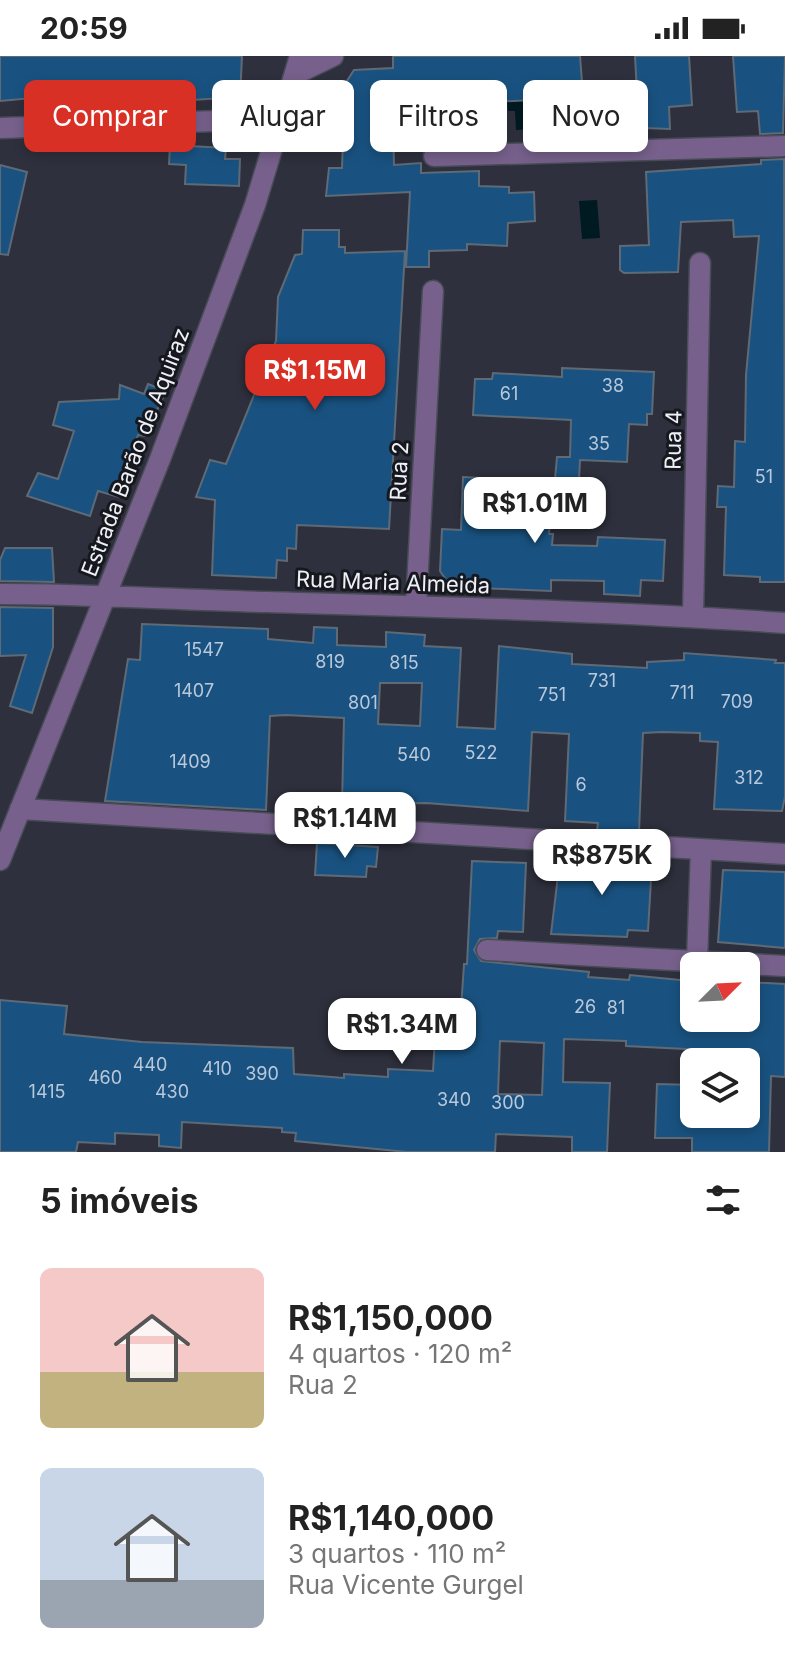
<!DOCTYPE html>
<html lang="pt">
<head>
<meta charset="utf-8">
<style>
  body { margin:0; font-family:Inter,sans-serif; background:#f2f2f2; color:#222; height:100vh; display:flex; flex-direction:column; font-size:30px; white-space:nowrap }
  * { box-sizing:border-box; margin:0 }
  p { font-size:26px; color:#767676 }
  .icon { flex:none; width:44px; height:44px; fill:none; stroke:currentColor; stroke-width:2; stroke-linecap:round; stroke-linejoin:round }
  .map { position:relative; height:1096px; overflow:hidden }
  .sheet { display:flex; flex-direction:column; background:#fff; flex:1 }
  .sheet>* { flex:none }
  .top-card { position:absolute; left:24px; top:24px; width:738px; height:72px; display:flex; gap:16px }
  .needle { width:52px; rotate:66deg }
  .fabs { position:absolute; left:680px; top:896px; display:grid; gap:16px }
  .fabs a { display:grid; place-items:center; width:80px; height:80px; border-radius:12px; background:#fff; box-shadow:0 4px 12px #0003; font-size:40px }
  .price { position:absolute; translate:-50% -68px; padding:0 18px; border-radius:16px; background:#fff; color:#222; font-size:26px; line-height:52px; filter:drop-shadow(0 2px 4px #0008) }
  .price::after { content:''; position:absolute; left:50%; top:48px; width:24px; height:18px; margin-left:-12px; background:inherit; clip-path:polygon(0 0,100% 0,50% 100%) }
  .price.on { background:#d93025; color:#fff }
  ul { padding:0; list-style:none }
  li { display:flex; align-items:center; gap:24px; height:200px; padding:0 40px }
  li span { display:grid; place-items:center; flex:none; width:224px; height:160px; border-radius:12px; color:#555 }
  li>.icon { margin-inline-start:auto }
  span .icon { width:96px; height:96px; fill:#fffc; stroke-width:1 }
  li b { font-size:34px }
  h2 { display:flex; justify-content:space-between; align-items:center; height:96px; padding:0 40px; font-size:34px }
  .pill { padding:0 28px; border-radius:12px; background:#fff; box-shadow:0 4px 12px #0003; font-size:28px; line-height:72px }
  .pill.on { background:#d93025; color:#fff }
  .status { display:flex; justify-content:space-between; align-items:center; height:56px; padding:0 40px; background:#fff; direction:ltr }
  .status svg { height:22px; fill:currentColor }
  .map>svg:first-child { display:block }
  .water { fill:#001a21 }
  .building { fill:#195280; stroke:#5e6a76; stroke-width:2; fill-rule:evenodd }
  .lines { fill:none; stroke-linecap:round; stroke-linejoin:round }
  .minor-casing { stroke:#494b57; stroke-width:23 }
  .minor { stroke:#77618c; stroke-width:20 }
  .labels { text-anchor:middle; stroke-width:6; stroke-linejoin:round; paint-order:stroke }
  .number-label { font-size:18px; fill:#b9c8da }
  .street-label { font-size:22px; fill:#eef0f8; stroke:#17181e }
</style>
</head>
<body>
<div class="status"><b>20:59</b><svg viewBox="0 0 49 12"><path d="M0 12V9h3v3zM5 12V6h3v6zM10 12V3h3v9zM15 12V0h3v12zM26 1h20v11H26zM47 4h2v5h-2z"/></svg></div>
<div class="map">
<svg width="785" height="1096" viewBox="0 0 785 1096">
  <rect width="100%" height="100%" fill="#2e303d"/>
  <path class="water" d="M 528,44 L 531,73 L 516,74 L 515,55 L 508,55 L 507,46 Z
    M 597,144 L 600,182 L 582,183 L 579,145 Z"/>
  <path class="building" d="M 0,0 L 242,0 L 240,41 L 77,51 L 75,38 L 0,45 Z
    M 393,0 L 580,0 L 583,39 L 637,38 L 635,0 L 689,0 L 692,49 L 669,51 L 670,73 L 534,68 L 534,44 L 489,46 L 489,53 L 467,54 L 467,65 L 393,68 L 394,109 L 421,107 L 421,117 L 479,115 L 479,130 L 509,131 L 509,137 L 534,136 L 535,165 L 508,167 L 507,190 L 467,188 L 467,194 L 429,195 L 429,211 L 406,211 L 410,136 L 326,140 L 329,112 L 342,112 L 345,28 L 354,14 L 393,12 Z
    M 733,0 L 785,0 L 783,77 L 760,78 L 758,55 L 737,56 Z
    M 170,89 L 226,92 L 225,103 L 240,103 L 239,130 L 185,128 L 186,109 L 169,108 Z
    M 784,103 L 785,526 L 760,526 L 760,521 L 724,519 L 726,451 L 717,451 L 718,430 L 734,431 L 735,385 L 745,386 L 746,319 L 759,180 L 734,181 L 733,164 L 681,166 L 678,216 L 624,217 L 620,214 L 620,190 L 649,189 L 646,116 L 761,108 L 761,104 Z
    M 0,109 L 27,116 L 8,199 L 0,198 Z
    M 303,174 L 339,174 L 339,191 L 345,191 L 345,197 L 405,195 L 389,473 L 297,469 L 296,493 L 287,492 L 287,505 L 277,504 L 276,522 L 212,519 L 215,444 L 196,441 L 210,404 L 226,408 L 276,285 L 278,241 L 295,199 L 302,198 Z
    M 562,312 L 654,316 L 652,358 L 647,358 L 647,369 L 629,368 L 627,406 L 580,404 L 579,424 L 555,423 L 557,401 L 570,401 L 571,364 L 473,359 L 475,323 L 492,323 L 493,317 L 562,321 Z
    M 148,328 L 166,335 L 145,380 L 138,379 L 119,441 L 98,435 L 90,460 L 27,440 L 38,417 L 58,423 L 74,375 L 53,369 L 59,346 L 119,343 L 120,329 L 144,338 Z
    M 463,421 L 553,426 L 549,478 L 553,478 L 552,489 L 597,490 L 598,481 L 665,484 L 663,525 L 641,524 L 640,540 L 604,538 L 604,525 L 551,524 L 551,535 L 451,531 L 440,515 L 442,473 L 461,474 Z
    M 5,492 L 52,492 L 54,526 L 0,525 L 0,504 Z
    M 0,551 L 53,552 L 53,591 L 32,657 L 10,650 L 26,599 L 0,600 Z
    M 142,568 L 268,573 L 268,583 L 313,587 L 314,571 L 337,572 L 337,589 L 386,591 L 386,576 L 425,579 L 424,590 L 461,592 L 457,671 L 495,673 L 499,590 L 572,598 L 572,608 L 647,612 L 647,606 L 684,604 L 684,597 L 776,604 L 775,607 L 785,607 L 785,741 L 782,755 L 714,753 L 718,686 L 700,685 L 700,677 L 662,676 L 643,677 L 639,776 L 597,774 L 598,767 L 565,765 L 569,678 L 532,676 L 528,755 L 426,747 L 342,748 L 344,662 L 286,659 L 270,660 L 266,754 L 105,745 L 128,603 L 140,604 ZM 380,627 L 422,627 L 420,670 L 378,668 Z
    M 317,787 L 378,791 L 376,811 L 367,810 L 366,821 L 315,819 Z
    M 595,800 L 637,802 L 637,806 L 652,807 L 648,875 L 628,874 L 627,881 L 551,878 L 560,803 L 595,804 Z
    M 472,805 L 526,807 L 523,876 L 498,875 L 497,882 L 480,883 L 474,894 L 481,905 L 589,916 L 588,921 L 629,924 L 630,919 L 690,925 L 694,962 L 746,962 L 746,926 L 785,928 L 785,1021 L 771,1020 L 769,1096 L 692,1096 L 692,1082 L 655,1082 L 657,1028 L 694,1029 L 694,1058 L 746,1060 L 746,996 L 626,990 L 626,985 L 564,983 L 563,1026 L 610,1027 L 607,1096 L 572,1096 L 572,1081 L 496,1078 L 495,1096 L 407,1096 L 295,1085 L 296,1077 L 282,1076 L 282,1072 L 182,1066 L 181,1092 L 159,1090 L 159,1079 L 115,1077 L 115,1088 L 78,1086 L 76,1096 L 0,1096 L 0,944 L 67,950 L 64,978 L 142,986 L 293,992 L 294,1018 L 344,1022 L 344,1018 L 388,1021 L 388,1013 L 433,1015 L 435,982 L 459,983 L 464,908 L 467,908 ZM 500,985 L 544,987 L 542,1039 L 498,1038 Z
    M 723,814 L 785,816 L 785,892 L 718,886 Z"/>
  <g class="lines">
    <g class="minor-casing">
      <path id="minor" d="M 296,18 L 333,0
        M 0,72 L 282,63
        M 434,100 L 785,90
        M 0,538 C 90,538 178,544 268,546 C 440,551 613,555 785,567
        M 416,549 L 433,235
        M 693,561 L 700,207
        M 20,753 L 785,798
        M 0,804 L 160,403 L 255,149 L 300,0
        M 487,894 L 785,910
        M 697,905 L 701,794"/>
    </g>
    <use href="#minor" class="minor"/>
  </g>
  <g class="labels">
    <g class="number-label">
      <text x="613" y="336">38</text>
      <text x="509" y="344">61</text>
      <text x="599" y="394">35</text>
      <text x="764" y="427">51</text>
      <text x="204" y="600">1547</text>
      <text x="330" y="612">819</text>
      <text x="404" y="613">815</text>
      <text x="602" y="631">731</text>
      <text x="194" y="641">1407</text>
      <text x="682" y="643">711</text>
      <text x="552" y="645">751</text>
      <text x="737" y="652">709</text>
      <text x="363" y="653">801</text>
      <text x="481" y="703">522</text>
      <text x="414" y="705">540</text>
      <text x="190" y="712">1409</text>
      <text x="749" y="728">312</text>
      <text x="581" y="735">6</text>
      <text x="585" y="957">26</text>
      <text x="616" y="958">81</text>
      <text x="150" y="1015">440</text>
      <text x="217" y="1019">410</text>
      <text x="262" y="1024">390</text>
      <text x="105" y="1028">460</text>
      <text x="47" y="1042">1415</text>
      <text x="172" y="1042">430</text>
      <text x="454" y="1050">340</text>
      <text x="508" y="1053">300</text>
    </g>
    <g class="street-label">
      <text transform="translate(673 384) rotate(-89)" y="8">Rua 4</text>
      <text transform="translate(135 396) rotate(-69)" y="8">Estrada Barão de Aquiraz</text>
      <text transform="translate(399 415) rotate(-87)" y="8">Rua 2</text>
      <text transform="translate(393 526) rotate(2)" y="8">Rua Maria Almeida</text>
    </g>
  </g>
</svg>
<div class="fabs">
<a><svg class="needle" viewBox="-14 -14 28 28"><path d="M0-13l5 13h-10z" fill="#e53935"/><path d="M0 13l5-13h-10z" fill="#767676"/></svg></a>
<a><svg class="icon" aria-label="layers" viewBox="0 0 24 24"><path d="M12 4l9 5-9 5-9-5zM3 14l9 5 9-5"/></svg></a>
</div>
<b class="price on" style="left:315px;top:356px">R$1.15M</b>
<b class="price" style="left:535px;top:489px">R$1.01M</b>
<b class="price" style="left:345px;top:804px">R$1.14M</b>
<b class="price" style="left:602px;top:841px">R$875K</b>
<b class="price" style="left:402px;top:1010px">R$1.34M</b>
<div class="top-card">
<a class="pill on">Comprar</a>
<a class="pill">Alugar</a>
<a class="pill">Filtros</a>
<a class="pill">Novo</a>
</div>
</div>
<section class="sheet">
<h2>5 imóveis<svg class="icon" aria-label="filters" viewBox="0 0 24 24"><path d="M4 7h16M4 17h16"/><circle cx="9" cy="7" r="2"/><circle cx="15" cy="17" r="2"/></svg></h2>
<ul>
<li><span style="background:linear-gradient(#f6c9c9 65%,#c2b280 0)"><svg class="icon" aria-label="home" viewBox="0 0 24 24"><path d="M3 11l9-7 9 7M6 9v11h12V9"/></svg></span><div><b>R$1,150,000</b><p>4 quartos · 120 m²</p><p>Rua 2</p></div></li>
<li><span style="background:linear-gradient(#c9d6e8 70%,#9aa5b1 0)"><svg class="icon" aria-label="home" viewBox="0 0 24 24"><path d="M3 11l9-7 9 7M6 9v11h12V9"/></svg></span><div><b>R$1,140,000</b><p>3 quartos · 110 m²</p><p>Rua Vicente Gurgel</p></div></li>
</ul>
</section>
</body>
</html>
